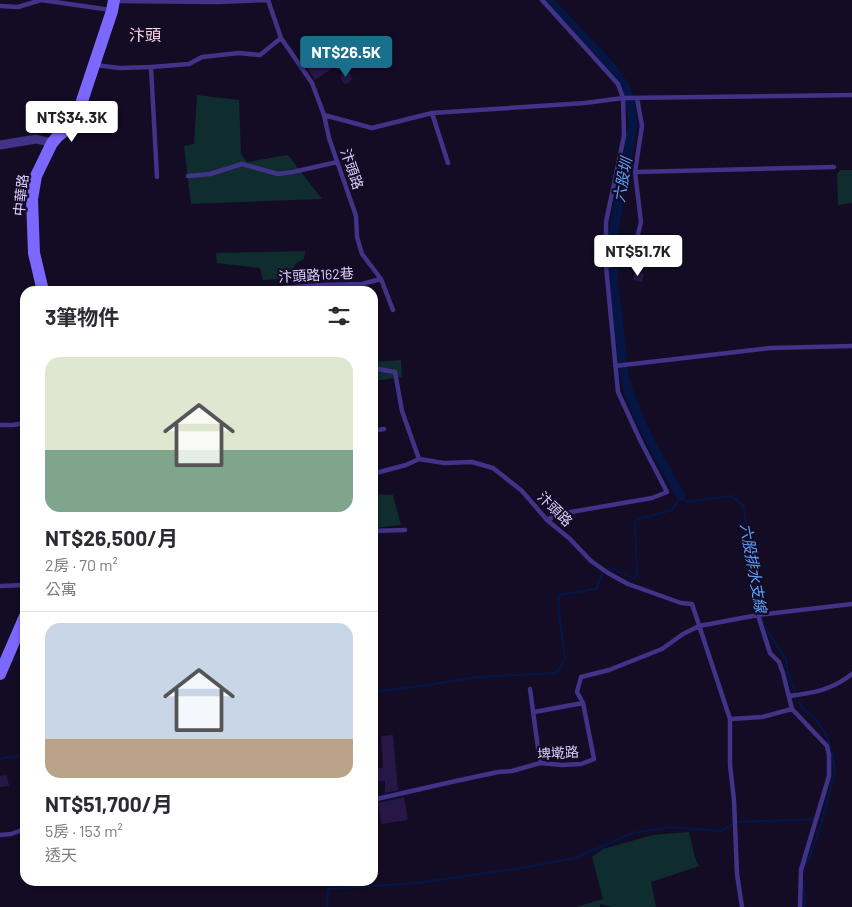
<!DOCTYPE html>
<html lang="zh-TW">
<head>
<meta charset="utf-8">
<style>
  body { margin:0; font-family:Barlow,"Noto Sans TC",sans-serif; background:#f7f7f7; color:#2b2b33; height:100vh; display:flex; flex-direction:column; font-size:19px; white-space:nowrap }
  * { box-sizing:border-box; margin:0 }
  p { font-size:16px; color:#7c7c81 }
  .icon { flex:none; width:28px; height:28px; fill:none; stroke:currentColor; stroke-width:2; stroke-linecap:round; stroke-linejoin:round }
  .map { position:relative; flex:1; overflow:hidden }
  .details { position:absolute; left:20px; top:286px; width:358px; height:600px; display:flex; flex-direction:column; background:#fff; border-radius:15px; box-shadow:0 1px 4px #0004 }
  .details>* { flex:none }
  .price { position:absolute; translate:-50% -42px; padding:0 11px; border-radius:5px; background:#fff; color:#222; font-size:16px; line-height:32px; filter:drop-shadow(0 1px 2px #0008) }
  .price::after { content:''; position:absolute; left:50%; top:30px; width:15px; height:11px; margin-left:-8px; background:inherit; clip-path:polygon(0 0,100% 0,50% 100%) }
  .price.selected { background:#18708d; color:#fff }
  ul { padding:0; list-style:none }
  li { display:grid; align-content:center; gap:10px; height:265px; padding:0 25px }
  li+li { border-top:1px solid #e1e1e2 }
  li span { display:grid; place-items:center; height:155px; border-radius:15px; color:#555 }
  li>.icon { margin-inline-start:auto }
  span .icon { width:90px; height:90px; fill:#fffc; stroke-width:1 }
  li b { font-size:21px }
  h2 { display:flex; justify-content:space-between; align-items:center; height:60px; padding:0 25px; font-size:21px }
  .map>svg:first-child { display:block }
  .green { fill:#0f2c2f }
  .lines { fill:none; stroke-linecap:round; stroke-linejoin:round }
  .stream { stroke:#051544; stroke-width:2.5 }
  .canal { stroke:#051544; stroke-width:9 }
  .building { fill:#261747 }
  .lane { stroke:#403388; stroke-width:4.5 }
  .street { stroke:#403388; stroke-width:9 }
  .secondary { stroke:#7c67ff; stroke-width:12 }
  .labels { text-anchor:middle; stroke-width:4.5; stroke-linejoin:round; paint-order:stroke }
  .street-label { font-size:14px; fill:#dbd0ff; stroke:#130c24 }
  .water-label { font-size:15px; font-style:italic; fill:#5ea1ff; stroke:#130c24 }
  .quarter-label { font-size:16px; fill:#ffd2e9; stroke:#130c24 }
</style>
</head>
<body>
<div class="map">
<svg width="852" height="907" viewBox="0 0 852 907">
  <rect width="100%" height="100%" fill="#130c24"/>
  <path class="green" d="M 197,95 L 239,100 L 241,154 L 247,162 L 288,155 L 322,199 L 191,204 L 184,146 L 194,144 Z
    M 840,170 L 852,170 L 852,203 L 838,205 L 837,174 Z
    M 305,251 L 304,259 L 295,264 L 293,278 L 263,280 L 260,268 L 217,263 L 216,253 Z
    M 401,360 L 402,377 L 373,381 L 373,362 Z
    M 373,494 L 393,495 L 401,525 L 373,528 Z
    M 689,832 L 695,858 L 699,866 L 651,882 L 656,907 L 612,907 L 600,904 L 600,907 L 576,907 L 603,899 L 592,857 L 603,849 L 652,835 Z"/>
  <g class="lines">
    <path class="stream" d="M 11,661 L 25,655
      M 372,692 L 421,686 L 478,677 L 556,673 L 565,660 L 559,614 L 559,595 L 596,589 L 603,571 L 615,569 L 633,578 L 637,576 L 635,522 L 639,519 L 672,510 L 681,496 L 687,502 L 731,496 L 743,505 L 761,618 L 771,637 L 786,659 L 787,670 L 795,692
      M 799,701 L 802,708 L 812,715 L 826,734 L 831,749 L 835,771 L 823,819 L 810,856 L 803,869
      M 0,759 L 25,755
      M 803,882 L 805,902 L 804,907
      M 327,907 L 328,889 L 418,883 L 521,868 L 575,858 L 633,833 L 670,827 L 721,831 L 736,822 L 823,819"/>
    <path class="canal" d="M 548,0 L 601,55 L 616,73 L 626,87 L 630,100 L 633,125 L 613,235 L 613,273 L 624,374 C 634,418 659,457 681,496"/>
  </g>
  <path class="building" d="M 327,44 L 340,63 L 315,80 L 303,61 Z
    M 342,71 L 348,73 L 351,75 L 352,79 L 348,83 L 345,84 L 342,81 L 341,78 Z
    M 635,271 L 644,274 L 642,282 L 633,280 Z
    M 393,735 L 398,790 L 385,793 L 385,781 L 372,781 L 372,768 L 383,768 L 381,736 Z
    M 7,775 L 9,786 L 0,787 L 0,776 Z
    M 404,797 L 408,820 L 381,824 L 378,803 Z"/>
  <g class="lines">
    <path class="lane" d="M 542,0 L 618,84 L 623,98 L 624,136 L 606,222 L 606,266 L 618,392 L 641,442 L 667,492 L 652,498 L 559,514 L 547,520
      M 116,1 L 217,2 L 268,0 L 281,38 L 312,83 L 324,115 L 329,138 L 356,216 L 357,237 L 362,254 L 381,279 L 393,310
      M 0,6 L 18,7 L 41,0 L 111,10
      M 95,65 L 120,68 L 151,67 L 189,64 L 202,57 L 239,53 L 260,55 L 281,38
      M 151,67 L 157,177
      M 432,113 L 448,163
      M 324,115 L 372,128 L 432,113 L 585,103 L 623,98 L 852,95
      M 635,172 L 834,167
      M 188,176 L 210,174 L 242,164 L 278,174 L 293,172 L 337,162
      M 606,266 L 625,262 L 634,251 L 641,222 L 635,172 L 642,126 L 637,98
      M 251,291 L 255,290 L 321,285 L 362,284 L 381,279
      M 615,366 L 770,348 L 852,346
      M 372,368 L 395,372 L 402,411 L 419,459
      M 0,425 L 13,425 L 25,423
      M 372,431 L 384,429
      M 372,474 L 406,465 L 419,459 L 444,463 L 472,462 L 493,468 L 522,491 L 547,520 L 570,539 L 591,561 L 608,573 L 628,584 L 681,603 L 692,604 L 730,719
      M 372,531 L 405,530
      M 0,586 L 25,585
      M 758,615 L 852,604
      M 530,689 L 540,763
      M 789,696 C 813,693 832,690 852,674
      M 534,712 L 583,703
      M 372,800 L 456,781 L 498,772 L 512,771 L 540,763 L 562,765 L 581,764 L 594,759 L 583,703 L 577,692 L 581,677 L 609,670 L 662,649 L 683,634 L 699,626 L 758,615 L 770,653 L 779,662 L 783,673 L 792,709 L 827,746 L 829,755 L 829,776 L 801,870 L 800,907
      M 0,835 L 11,834 L 25,829
      M 742,907 L 737,874 L 734,800 L 730,765 L 730,719 L 762,717 L 792,709"/>
    <path class="street" d="M 0,145 L 36,139 L 52,143"/>
    <path class="secondary" d="M 43,291 L 34,253 L 32,199 L 36,176 L 52,143 L 58,136 L 72,125 L 77,116 L 112,11 L 114,0
      M 0,674 L 25,616"/>
  </g>
  <g class="labels">
    <g class="street-label">
      <text transform="translate(352 169) rotate(71)" y="5">汴頭路</text>
      <text transform="translate(21 195) rotate(-84)" y="5">中華路</text>
      <text transform="translate(316 275) rotate(-3)" y="5">汴頭路162巷</text>
      <text transform="translate(555 509) rotate(45)" y="5">汴頭路</text>
      <text transform="translate(558 753) rotate(-4)" y="5">埤墘路</text>
    </g>
    <g class="water-label">
      <text transform="translate(623 180) rotate(-80)" y="5">六股圳</text>
      <text transform="translate(753 568) rotate(80)" y="5">六股排水支線</text>
    </g>
    <g class="quarter-label">
      <text x="145" y="41">汴頭</text>
    </g>
  </g>
</svg>
<b class="price selected" style="left:346px;top:78px">NT$26.5K</b>
<b class="price" style="left:72px;top:143px">NT$34.3K</b>
<b class="price" style="left:638px;top:277px">NT$51.7K</b>
<section class="details">
<h2>3筆物件<svg class="icon" aria-label="filters" viewBox="0 0 24 24"><path d="M4 7h16M4 17h16"/><circle cx="9" cy="7" r="2"/><circle cx="15" cy="17" r="2"/></svg></h2>
<ul>
<li><span style="background:linear-gradient(#dfe7d0 60%,#7fa58c 0)"><svg class="icon" aria-label="home" viewBox="0 0 24 24"><path d="M3 11l9-7 9 7M6 9v11h12V9"/></svg></span><div><b>NT$26,500/月</b><p>2房 · 70 m²</p><p>公寓</p></div></li>
<li><span style="background:linear-gradient(#c9d6e8 75%,#b9a48a 0)"><svg class="icon" aria-label="home" viewBox="0 0 24 24"><path d="M3 11l9-7 9 7M6 9v11h12V9"/></svg></span><div><b>NT$51,700/月</b><p>5房 · 153 m²</p><p>透天</p></div></li>
</ul>
</section>
</div>
</body>
</html>
